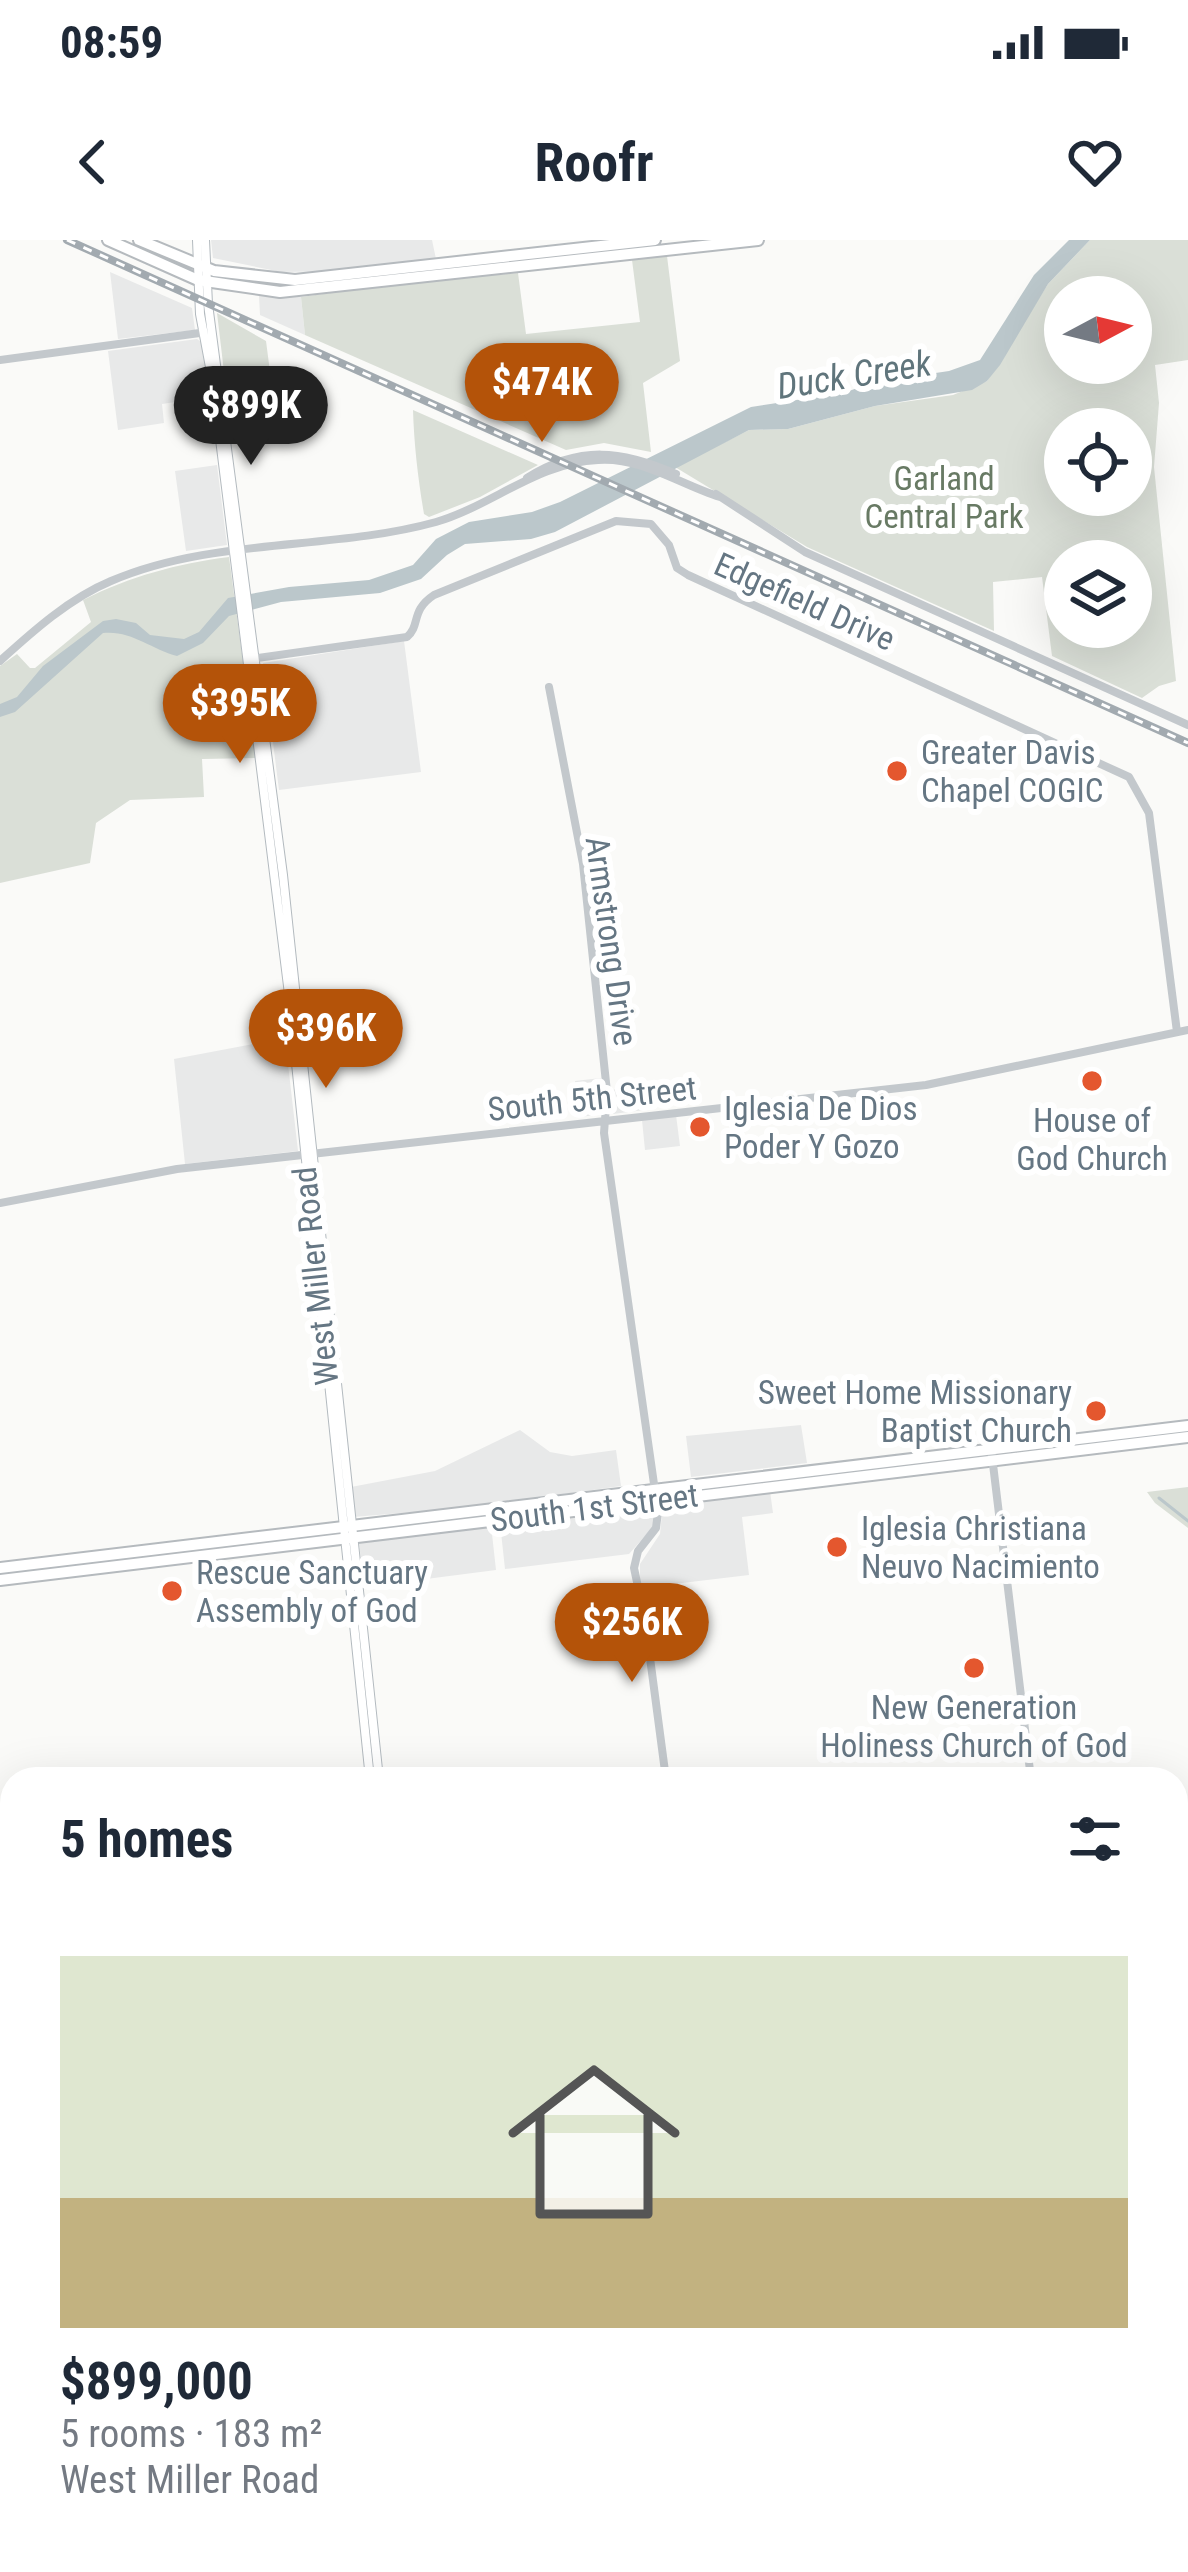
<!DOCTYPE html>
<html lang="en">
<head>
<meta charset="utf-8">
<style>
  body { margin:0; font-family:"Roboto Condensed",sans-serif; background:#f2f2f3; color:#1f2937; height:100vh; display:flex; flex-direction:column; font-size:45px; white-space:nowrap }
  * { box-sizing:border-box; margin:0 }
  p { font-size:39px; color:#747a83 }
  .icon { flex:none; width:66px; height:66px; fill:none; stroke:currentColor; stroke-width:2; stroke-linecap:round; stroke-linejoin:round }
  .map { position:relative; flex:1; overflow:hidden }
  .drawer { position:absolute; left:0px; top:1527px; width:1188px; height:807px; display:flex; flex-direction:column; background:#fff; border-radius:36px 36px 0 0; box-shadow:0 12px 48px #0002 }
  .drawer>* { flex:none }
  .needle { width:78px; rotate:83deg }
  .buttons { position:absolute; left:1044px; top:36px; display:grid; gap:24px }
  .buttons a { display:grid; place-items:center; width:108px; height:108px; border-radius:50%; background:#fff; box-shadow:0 12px 48px #0002; font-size:60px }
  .price { position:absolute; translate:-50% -102px; padding:0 27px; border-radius:42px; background:#b45309; color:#fff; font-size:39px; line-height:78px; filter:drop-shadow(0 3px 6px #0008) }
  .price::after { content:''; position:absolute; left:50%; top:72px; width:36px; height:27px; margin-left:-18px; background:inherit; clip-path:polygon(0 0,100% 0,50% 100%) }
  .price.on { background:#222; color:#fff }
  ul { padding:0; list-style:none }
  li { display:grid; align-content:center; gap:24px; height:636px; padding:0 60px }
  li span { display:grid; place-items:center; height:372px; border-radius:0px; color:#555 }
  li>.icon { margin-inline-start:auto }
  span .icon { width:216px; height:216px; fill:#fffc; stroke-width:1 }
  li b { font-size:51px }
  h2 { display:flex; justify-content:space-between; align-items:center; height:144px; padding:0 60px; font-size:51px }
  .status { display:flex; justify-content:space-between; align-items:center; height:84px; padding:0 60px; background:#fff; direction:ltr }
  .status svg { height:33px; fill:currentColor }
  header { display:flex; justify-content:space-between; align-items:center; height:156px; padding:0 60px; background:#fff; font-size:54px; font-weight:700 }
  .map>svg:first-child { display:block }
  .built { fill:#e8e9e9 }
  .green { fill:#dadfd7; fill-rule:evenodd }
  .water { fill:#bbc7cb }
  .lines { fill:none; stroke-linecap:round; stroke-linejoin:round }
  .stream { stroke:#bbc7cb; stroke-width:3 }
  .secondary-casing { stroke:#b3babf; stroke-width:10 }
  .primary-casing { stroke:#b5babe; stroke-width:14 }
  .tertiary { stroke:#c3c8cc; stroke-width:8 }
  .secondary { stroke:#fff; stroke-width:8 }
  .primary { stroke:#fff; stroke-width:10 }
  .rail-casing { stroke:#a2aab0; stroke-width:8 }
  .rail { stroke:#fff; stroke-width:3; stroke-dasharray:9; stroke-linecap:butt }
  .poi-dot { fill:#e4572e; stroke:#fff; stroke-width:4.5 }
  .labels { text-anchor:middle; stroke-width:12; stroke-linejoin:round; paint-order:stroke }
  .park-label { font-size:33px; fill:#687a64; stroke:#fff }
  .street-label { font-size:33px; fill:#657683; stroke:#fff }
  .poi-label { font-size:33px; fill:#657683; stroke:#fff; text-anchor:start }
  .water-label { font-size:36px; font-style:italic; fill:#60757c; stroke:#fff }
</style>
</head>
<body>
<div class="status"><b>08:59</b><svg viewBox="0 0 49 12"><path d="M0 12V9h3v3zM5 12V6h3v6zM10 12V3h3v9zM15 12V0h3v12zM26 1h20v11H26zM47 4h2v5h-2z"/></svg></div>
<header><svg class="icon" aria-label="back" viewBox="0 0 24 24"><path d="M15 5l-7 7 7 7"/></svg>Roofr<svg class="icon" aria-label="heart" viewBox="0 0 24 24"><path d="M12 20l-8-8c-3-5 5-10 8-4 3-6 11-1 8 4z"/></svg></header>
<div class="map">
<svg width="1188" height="2332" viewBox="0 0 1188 2332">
  <rect width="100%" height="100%" fill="#fafaf8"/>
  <path class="built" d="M 211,0 L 432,0 L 436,19 L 351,31 L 281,32 L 213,18 Z
    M 110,32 L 192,68 L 195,90 L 118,99 Z
    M 259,56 L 301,57 L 305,95 L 260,75 Z
    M 197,99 L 204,104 L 210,157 L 162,164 L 164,183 L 118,190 L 108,111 Z
    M 217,225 L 227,305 L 186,311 L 175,231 Z
    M 404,401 L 421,532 L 279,550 L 263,423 Z
    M 285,798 L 298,911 L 185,924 L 174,819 Z
    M 601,838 L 605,874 L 579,877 L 575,841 Z
    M 642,846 L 644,870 L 613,874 L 610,850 Z
    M 676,875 L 680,906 L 645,910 L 642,880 Z
    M 801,1185 L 807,1223 L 691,1237 L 686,1196 Z
    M 520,1190 L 550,1212 L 572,1216 L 616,1210 L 621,1246 L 462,1268 L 353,1277 L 351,1247 L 435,1231 Z
    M 770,1251 L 773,1273 L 742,1277 L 749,1335 L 640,1348 L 640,1324 L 660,1294 L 663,1264 Z
    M 649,1264 L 653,1268 L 653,1287 L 629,1314 L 505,1329 L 500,1283 Z
    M 491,1285 L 496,1330 L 364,1347 L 359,1302 Z
    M 385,2322 L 457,2322 L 459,2332 L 386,2332 Z
    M 666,2322 L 799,2322 L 799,2332 L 666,2332 Z"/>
  <path class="green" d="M 1090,0 L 1188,0 L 1188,120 L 1155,125 L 1159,163 L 1154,227 L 1176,441 L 1159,446 L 1142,458 L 1052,416 L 1042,337 L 993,342 L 994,391 L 807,307 L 675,227 L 749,190 L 788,189 L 875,166 L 953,155 L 987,141 L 1048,44 ZM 1065,57 L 1131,57 L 1131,123 L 1065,123 ZM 1065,189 L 1131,189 L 1131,255 L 1065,255 ZM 1065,321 L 1131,321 L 1131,387 L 1065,387 Z
    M 667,16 L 680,121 L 643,143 L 651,212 L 604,203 L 566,210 L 305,95 L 301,57 L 417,41 L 518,33 L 526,94 L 640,82 L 632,20 Z
    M 217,73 L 266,101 L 278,193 L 232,199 Z
    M 413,170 L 538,225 L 480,257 L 429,277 L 424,274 C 418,239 414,204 413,170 Z
    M 229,317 L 256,518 L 202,519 L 204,557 L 130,560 L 96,583 L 90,623 L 0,643 L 0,426 L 17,414 L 30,428 L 35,428 L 91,382 L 83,360 C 131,336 176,324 229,317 Z
    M 1188,1247 L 1188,1288 L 1155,1263 L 1147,1252 Z
    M 1013,2322 L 1133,2322 L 1134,2332 L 1013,2332 Z"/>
  <path class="water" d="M 1069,0 L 1090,0 L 1048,44 L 1000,125 L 987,141 L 972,150 L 875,166 L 788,189 L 749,190 L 555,292 L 531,299 L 465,304 L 447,315 L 421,339 L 380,353 L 281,362 L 229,376 L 203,403 L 177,416 C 151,409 131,390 103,393 L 15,472 L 0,477 L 0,464 L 17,457 L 43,426 L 103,381 L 116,379 L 136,383 L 150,395 L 184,399 L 199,392 L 228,358 L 289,347 L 369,340 L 413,325 L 436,299 L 469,282 L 532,272 L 560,262 L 751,167 L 843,153 L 875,142 L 949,131 L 980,120 L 1034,35 Z"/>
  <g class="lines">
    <path class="stream" d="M 1159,1258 L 1188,1281
      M 1176,1760 L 1188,1760
      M 1176,2263 L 1188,2266"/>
    <g class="secondary-casing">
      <path id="secondary" d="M 197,0 L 200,74 L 213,143 L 288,746 L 370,1539
        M 205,0 L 208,64 L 283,635 L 379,1539
        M 462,2322 L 463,2332
        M 475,2322 L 476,2332"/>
    </g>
    <g class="primary-casing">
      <path id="primary" d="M 108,0 L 198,40 L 280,52 L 758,0
        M 139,0 L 214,31 L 295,40 L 655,0
        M 0,1328 L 1188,1186
        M 0,1340 L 1188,1197"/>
    </g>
    <path class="tertiary" d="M 0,120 L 207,92
      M 527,238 C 579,205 622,210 676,234
      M 716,254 L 805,312 L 1188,485
      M 250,419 L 407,397 C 421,385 410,371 434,355 L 616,281 L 651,284 L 669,305 L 677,328 L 688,335 L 1129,537 L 1149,573 L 1177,792
      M 0,421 C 33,391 70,358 111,341 C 213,297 331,311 436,282 C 491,266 539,222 598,220 C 642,217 679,244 720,257
      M 549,447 L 583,624 L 607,852 L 604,893 L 658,1272 L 656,1288 L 638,1311 L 634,1328 L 645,1380 L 666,1539
      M 0,963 L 177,929 L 926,845 L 1188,790
      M 992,1216 L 1031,1539
      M 0,1636 L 12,1638
      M 1176,1822 L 1188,1823
      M 0,1948 L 12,1947
      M 661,2322 L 661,2332
      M 1009,2322 L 1009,2332"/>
    <use href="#secondary" class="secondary"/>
    <use href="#primary" class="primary"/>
    <g class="rail-casing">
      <path id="rail" d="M 67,0 L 1188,503"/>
    </g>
    <use href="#rail" class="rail"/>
  </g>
  <g class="poi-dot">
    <circle cx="897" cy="531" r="12"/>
    <circle cx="1092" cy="841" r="12"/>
    <circle cx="700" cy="887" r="12"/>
    <circle cx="1096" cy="1171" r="12"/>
    <circle cx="837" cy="1307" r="12"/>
    <circle cx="172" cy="1351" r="12"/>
    <circle cx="974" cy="1428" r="12"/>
  </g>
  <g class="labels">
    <g class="park-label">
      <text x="944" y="250">Garland<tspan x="944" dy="38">Central Park</tspan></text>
    </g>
    <g class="street-label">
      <text transform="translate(805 361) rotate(24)" y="12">Edgefield Drive</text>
      <text transform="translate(612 701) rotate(82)" y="12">Armstrong Drive</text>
      <text transform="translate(592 858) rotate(-6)" y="12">South 5th Street</text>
      <text transform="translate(315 1036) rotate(-96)" y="12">West Miller Road</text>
      <text transform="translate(594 1267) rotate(-7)" y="12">South 1st Street</text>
    </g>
    <g class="poi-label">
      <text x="921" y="524">Greater Davis<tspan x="921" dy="38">Chapel COGIC</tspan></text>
      <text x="724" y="880">Iglesia De Dios<tspan x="724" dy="38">Poder Y Gozo</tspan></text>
      <text x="1092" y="892" text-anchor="middle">House of<tspan x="1092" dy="38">God Church</tspan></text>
      <text x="1072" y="1164" text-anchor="end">Sweet Home Missionary<tspan x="1072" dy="38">Baptist Church</tspan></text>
      <text x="861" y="1300">Iglesia Christiana<tspan x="861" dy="38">Neuvo Nacimiento</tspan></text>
      <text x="196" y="1344">Rescue Sanctuary<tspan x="196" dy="38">Assembly of God</tspan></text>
      <text x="974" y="1479" text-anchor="middle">New Generation<tspan x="974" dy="38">Holiness Church of God</tspan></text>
    </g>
    <g class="water-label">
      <text transform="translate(854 134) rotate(-9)" y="13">Duck Creek</text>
    </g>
  </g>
</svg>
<div class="buttons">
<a><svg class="needle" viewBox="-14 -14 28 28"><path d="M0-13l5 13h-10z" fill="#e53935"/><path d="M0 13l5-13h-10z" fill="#747a83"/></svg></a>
<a><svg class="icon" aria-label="locate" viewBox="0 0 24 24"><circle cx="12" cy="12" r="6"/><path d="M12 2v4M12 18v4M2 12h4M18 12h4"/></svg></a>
<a><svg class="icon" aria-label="layers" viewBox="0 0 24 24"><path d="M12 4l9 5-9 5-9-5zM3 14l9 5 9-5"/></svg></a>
</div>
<b class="price" style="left:542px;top:205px">$474K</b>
<b class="price on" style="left:251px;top:228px">$899K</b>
<b class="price" style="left:240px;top:526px">$395K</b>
<b class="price" style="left:326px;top:851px">$396K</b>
<b class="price" style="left:632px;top:1445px">$256K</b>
<section class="drawer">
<h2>5 homes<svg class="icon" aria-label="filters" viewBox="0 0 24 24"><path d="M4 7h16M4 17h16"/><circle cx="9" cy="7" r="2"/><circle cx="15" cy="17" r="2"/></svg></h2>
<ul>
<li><span style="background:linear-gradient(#dfe7d0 65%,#c2b280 0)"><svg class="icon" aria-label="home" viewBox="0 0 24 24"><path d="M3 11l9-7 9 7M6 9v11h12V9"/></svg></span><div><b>$899,000</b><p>5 rooms · 183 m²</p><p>West Miller Road</p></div></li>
</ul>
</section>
</div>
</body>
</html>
